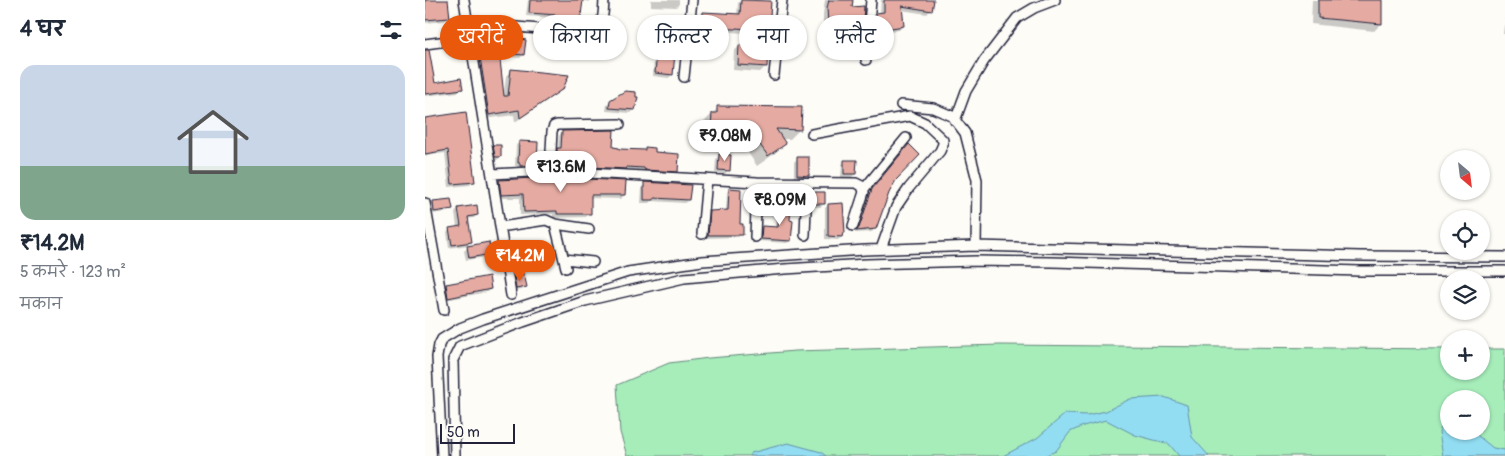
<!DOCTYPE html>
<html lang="hi">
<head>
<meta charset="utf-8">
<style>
  body { margin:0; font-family:Pangolin,"Playpen Sans Deva",sans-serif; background:#f6f6f7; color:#1f2937; height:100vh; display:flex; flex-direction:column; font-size:19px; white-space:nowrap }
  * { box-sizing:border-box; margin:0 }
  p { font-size:16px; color:#747a83 }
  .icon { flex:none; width:28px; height:28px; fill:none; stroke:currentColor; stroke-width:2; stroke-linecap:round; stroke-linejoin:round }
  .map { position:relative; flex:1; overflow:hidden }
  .details { display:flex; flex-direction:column; background:#fff; width:425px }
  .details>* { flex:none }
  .top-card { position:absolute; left:15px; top:15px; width:475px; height:45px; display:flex; gap:10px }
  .needle { width:32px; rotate:152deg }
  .controls { position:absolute; left:1015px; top:150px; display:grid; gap:10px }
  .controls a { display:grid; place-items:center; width:50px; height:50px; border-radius:50%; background:#fff; box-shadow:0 1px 4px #0004; font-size:25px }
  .scale { position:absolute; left:15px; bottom:12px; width:75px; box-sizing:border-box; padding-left:5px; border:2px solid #22223b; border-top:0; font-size:14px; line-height:18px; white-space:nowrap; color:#22223b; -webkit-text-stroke:4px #fdfcf7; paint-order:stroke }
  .price { position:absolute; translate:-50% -42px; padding:0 11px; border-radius:18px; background:#fff; color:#222; font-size:16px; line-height:32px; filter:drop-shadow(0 1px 2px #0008) }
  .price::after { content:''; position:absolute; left:50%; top:30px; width:15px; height:11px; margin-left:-8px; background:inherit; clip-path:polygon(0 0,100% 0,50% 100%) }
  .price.selected { background:#ea580c; color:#fff }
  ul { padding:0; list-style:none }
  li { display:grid; align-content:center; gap:10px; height:265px; padding:0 20px }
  li span { display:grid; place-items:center; height:155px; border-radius:15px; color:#555 }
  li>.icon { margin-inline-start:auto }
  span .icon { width:90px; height:90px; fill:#fffc; stroke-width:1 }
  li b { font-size:21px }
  h2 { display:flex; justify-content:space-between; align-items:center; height:60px; padding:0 20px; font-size:21px }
  .tag { padding:0 18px; border-radius:22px; background:#fff; box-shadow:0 1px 4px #0004; font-size:18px; line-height:45px }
  .tag.selected { background:#ea580c; color:#fff }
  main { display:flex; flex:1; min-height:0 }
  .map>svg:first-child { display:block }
  .green { fill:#a6edba; stroke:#64887a; fill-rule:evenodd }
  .water { fill:#92ddf2; stroke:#6592a9 }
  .shadow { fill:#0003 }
  .building { fill:#e5aba2; stroke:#22223b }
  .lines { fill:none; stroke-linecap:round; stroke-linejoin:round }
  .minor-casing { stroke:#22223b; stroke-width:12 }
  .minor { stroke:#fdfcf7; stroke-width:9 }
</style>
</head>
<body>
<main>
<section class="details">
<h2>4 घर<svg class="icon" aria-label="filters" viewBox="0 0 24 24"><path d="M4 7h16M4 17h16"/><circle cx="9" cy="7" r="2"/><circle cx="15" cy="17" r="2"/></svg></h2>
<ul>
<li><span style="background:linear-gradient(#c9d6e8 65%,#7fa58c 0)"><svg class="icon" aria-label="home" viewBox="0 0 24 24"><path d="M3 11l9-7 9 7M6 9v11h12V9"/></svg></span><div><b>₹14.2M</b><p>5 कमरे · 123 m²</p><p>मकान</p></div></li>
</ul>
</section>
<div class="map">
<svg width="1080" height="456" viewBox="0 0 1080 456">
  <rect width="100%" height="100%" fill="#fdfcf7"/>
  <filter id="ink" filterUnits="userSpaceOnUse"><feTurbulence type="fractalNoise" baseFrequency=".02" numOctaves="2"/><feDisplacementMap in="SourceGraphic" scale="10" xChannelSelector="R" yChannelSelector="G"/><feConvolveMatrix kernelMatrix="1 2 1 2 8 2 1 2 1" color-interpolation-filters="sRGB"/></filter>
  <g filter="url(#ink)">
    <path class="green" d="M 575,345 L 1024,349 L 1024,371 L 1056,371 L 1056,349 L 1080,349 L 1080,456 L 202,456 L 195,432 L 192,385 L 244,363 L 284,358 L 370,351 ZM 1024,399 L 1056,399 L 1056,431 L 1024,431 Z"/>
    <path class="water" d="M 739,397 L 762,405 L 767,437 L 784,456 L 754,456 L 744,444 L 710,435 L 681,420 L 658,426 L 645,432 L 631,451 L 619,456 L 578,456 L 612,438 L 640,414 L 662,415 L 681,411 L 705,399 Z
      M 1021,416 L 1024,416 L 1024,431 L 1047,431 L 1068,448 L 1080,450 L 1080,456 L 1018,456 L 1014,432 Z
      M 363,443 L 396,452 L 401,456 L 324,456 L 326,453 Z"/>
    <path class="shadow" d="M 0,0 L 22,0 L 24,17 L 20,21 L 0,23 Z
      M 103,0 L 166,0 L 164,2 L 156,0 L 154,22 L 150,26 L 142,25 L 142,22 L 129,21 L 129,18 L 101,16 Z
      M 226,0 L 254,0 L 254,4 L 251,7 L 226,6 Z
      M 316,0 L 345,2 L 343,31 L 339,35 L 307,32 L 306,33 L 274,31 L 275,18 L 279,14 L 312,16 L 313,3 Z
      M 400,0 L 427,0 L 426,8 L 437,21 L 431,26 L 398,27 L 398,14 Z
      M 456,0 L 508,0 L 506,10 L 502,14 L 476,10 L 478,26 L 474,30 L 451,33 L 449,24 L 447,24 L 448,19 L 452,15 L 455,14 Z
      M 887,0 L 956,0 L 956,24 L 949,31 L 886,24 Z
      M 1080,18 L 1080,34 L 1078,34 Z
      M 52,32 L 79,95 L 81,76 L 86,70 L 136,88 L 131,94 L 90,122 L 89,115 L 59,119 L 47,37 Z
      M 90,40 L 98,55 L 95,58 L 85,57 L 86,43 Z
      M 315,46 L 342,48 L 340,67 L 335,72 L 308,70 L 309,51 Z
      M 0,53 L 9,84 L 37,88 L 33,92 L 0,96 Z
      M 232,53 L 247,74 L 244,78 L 228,76 L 229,56 Z
      M 185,101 L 209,110 L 206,113 L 181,111 L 182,104 Z
      M 293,108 L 375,129 L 365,139 L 356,139 L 359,144 L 349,154 L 332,166 L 313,138 L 277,138 L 277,124 Z
      M 0,119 L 48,181 L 45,185 L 24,187 L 20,153 L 0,156 Z
      M 137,132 L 193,150 L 218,151 L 221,148 L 252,171 L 249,174 L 198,170 L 197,172 L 129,168 L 130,153 L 133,149 L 134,136 Z
      M 95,142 L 110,165 L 107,168 L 92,169 L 92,166 L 90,166 L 91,145 Z
      M 69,146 L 75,157 L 72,160 L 67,160 L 66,149 Z
      M 481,149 L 462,193 L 450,228 L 447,232 L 430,233 L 445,193 Z
      M 294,156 L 303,170 L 300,174 L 290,173 L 291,159 Z
      M 373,158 L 383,175 L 379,178 L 369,178 L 369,162 Z
      M 420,161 L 430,174 L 427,177 L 416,177 L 417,164 Z
      M 75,181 L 199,195 L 196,199 L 164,198 L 164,213 L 161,217 L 128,218 L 128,214 L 95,215 L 95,198 L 73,198 L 71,185 Z
      M 220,184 L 263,200 L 260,203 L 227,201 L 225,203 L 216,203 L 217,187 Z
      M 305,189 L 317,234 L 313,237 L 280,238 L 283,215 L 286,212 L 301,211 L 302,192 Z
      M 388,193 L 399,203 L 396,207 L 385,207 L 385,196 Z
      M 8,202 L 26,209 L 23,212 L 6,214 L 5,205 Z
      M 355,204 L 365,240 L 362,243 L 333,241 L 334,230 L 337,227 L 351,228 L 352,207 Z
      M 403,205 L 416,237 L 413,240 L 400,239 L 400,208 Z
      M 33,209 L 52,215 L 49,218 L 42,219 L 46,242 L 43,245 L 24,248 L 22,232 L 25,229 L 32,227 L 30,213 Z
      M 43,247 L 65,253 L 62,257 L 41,260 L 39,251 Z
      M 90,277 L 100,286 L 97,290 L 88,291 L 87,281 Z
      M 21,285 L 65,289 L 62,292 L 20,300 L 18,288 Z"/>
    <path class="building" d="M 0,0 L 23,0 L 25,18 L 0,20 Z
      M 105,0 L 158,0 L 155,23 L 145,22 L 145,19 L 132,18 L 132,15 L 104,13 Z
      M 316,0 L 346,1 L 344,31 L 311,28 L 311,29 L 277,28 L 278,12 L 315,14 Z
      M 404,0 L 428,0 L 427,7 L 439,6 L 438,22 L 403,23 L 402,8 Z
      M 459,0 L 509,0 L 507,11 L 477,6 L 479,26 L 454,30 L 453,21 L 451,21 L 451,13 L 459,12 Z
      M 893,0 L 957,0 L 957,24 L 893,18 Z
      M 57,30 L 72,32 L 79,96 L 83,96 L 86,69 L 144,75 L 138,89 L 95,118 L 94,110 L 64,115 L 51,31 Z
      M 89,38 L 101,40 L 99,55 L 87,54 Z
      M 314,45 L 343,47 L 342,67 L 313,65 Z
      M 0,50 L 4,50 L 10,83 L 36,78 L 38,89 L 0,94 Z
      M 232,52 L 250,53 L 248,75 L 230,73 Z
      M 200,91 L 211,92 L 211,97 L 213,97 L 210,110 L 184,108 L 185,100 Z
      M 292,106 L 377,107 L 376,130 L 351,129 L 361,144 L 343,156 L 323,128 L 286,128 L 287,113 L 292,113 Z
      M 41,112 L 50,182 L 27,184 L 23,150 L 0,154 L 0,118 Z
      M 189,130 L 188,147 L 194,148 L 194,149 L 220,150 L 220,147 L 230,148 L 230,152 L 254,154 L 253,172 L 220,170 L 219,168 L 201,167 L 201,169 L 132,165 L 132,148 L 136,148 L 137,131 Z
      M 94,141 L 113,142 L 112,165 L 95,166 L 95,163 L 93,163 Z
      M 484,144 L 495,155 L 471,180 L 464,193 L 451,229 L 431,231 L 434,228 L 447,189 Z
      M 68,145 L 76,145 L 76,157 L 70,157 Z
      M 294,154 L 306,155 L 305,171 L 293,170 Z
      M 372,157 L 384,157 L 384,176 L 372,175 Z
      M 419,160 L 432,160 L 431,174 L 419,174 Z
      M 125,177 L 201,181 L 200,195 L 166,195 L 166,214 L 132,214 L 132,211 L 99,212 L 98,194 L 76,195 L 74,180 Z
      M 219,182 L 266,185 L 264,200 L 229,198 L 229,200 L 219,200 Z
      M 304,188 L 316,189 L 315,224 L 318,224 L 318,235 L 283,235 L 285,211 L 303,210 Z
      M 388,192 L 400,192 L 400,204 L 387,204 Z
      M 26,199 L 28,209 L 9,212 L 8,201 Z
      M 355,203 L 366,203 L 365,220 L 368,221 L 366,241 L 336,239 L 337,226 L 353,227 Z
      M 418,203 L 420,233 L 418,233 L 417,237 L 403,236 L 403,204 Z
      M 52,205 L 53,215 L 43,217 L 47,242 L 27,245 L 24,228 L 36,226 L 33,208 Z
      M 64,242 L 66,254 L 44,258 L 42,246 Z
      M 99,274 L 102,287 L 91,289 L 89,276 Z
      M 64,276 L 66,289 L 23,298 L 21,284 Z"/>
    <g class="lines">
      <g class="minor-casing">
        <path id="minor" d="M 39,0 L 86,295
          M 43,23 L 162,33 C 180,28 178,15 179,0
          M 0,44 L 45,38
          M 441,60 L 446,0
          M 349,75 L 357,0
          M 259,77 L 267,0
          M 476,105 L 508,108 L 527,116 L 540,133 L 552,180 L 551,246
          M 530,121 L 541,91 L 559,61 L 592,18 L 609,8 L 630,0
          M 387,134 L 485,116 L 500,123 L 518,140 L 518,144 L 515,151 L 484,188 L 471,207 L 456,249
          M 125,171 L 127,131 L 129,126 L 132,125 L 195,124
          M 67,174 L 125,171 L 332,182 L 431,183 L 437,186 L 439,192 L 428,226
          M 439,189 L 481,138
          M 0,203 L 19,310
          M 130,224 L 141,268
          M 75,227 L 121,220 L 130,224 L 164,229
          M 277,234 L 282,179
          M 380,235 L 382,183
          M 330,237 L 332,182
          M 139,259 L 168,262
          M 17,456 L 12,357 L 14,345 L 17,339 L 35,328 L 58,319 L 203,272 L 277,261 L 440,250 L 551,246 L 935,256 L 1080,257
          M 30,456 L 28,360 L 35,346 L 98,322 L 160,301 L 229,285 L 259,278 L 360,269 L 441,264 L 551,261 L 627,262 L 935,271 L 1080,271"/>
      </g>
      <use href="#minor" class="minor"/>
    </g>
  </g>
</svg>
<div class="controls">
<a><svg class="needle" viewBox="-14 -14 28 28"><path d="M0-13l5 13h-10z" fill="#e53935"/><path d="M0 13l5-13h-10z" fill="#747a83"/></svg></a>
<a><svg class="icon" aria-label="locate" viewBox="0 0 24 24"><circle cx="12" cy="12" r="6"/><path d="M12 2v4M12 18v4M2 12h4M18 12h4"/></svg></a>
<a><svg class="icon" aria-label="layers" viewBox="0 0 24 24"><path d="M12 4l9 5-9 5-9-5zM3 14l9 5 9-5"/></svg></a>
<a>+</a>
<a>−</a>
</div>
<div class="scale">50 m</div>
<b class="price" style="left:300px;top:162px">₹9.08M</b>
<b class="price" style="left:136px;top:193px">₹13.6M</b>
<b class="price" style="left:355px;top:226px">₹8.09M</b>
<b class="price selected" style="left:95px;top:282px">₹14.2M</b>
<div class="top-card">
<a class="tag selected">खरीदें</a>
<a class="tag">किराया</a>
<a class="tag">फ़िल्टर</a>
<a class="tag">नया</a>
<a class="tag">फ़्लैट</a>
</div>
</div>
</main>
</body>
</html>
